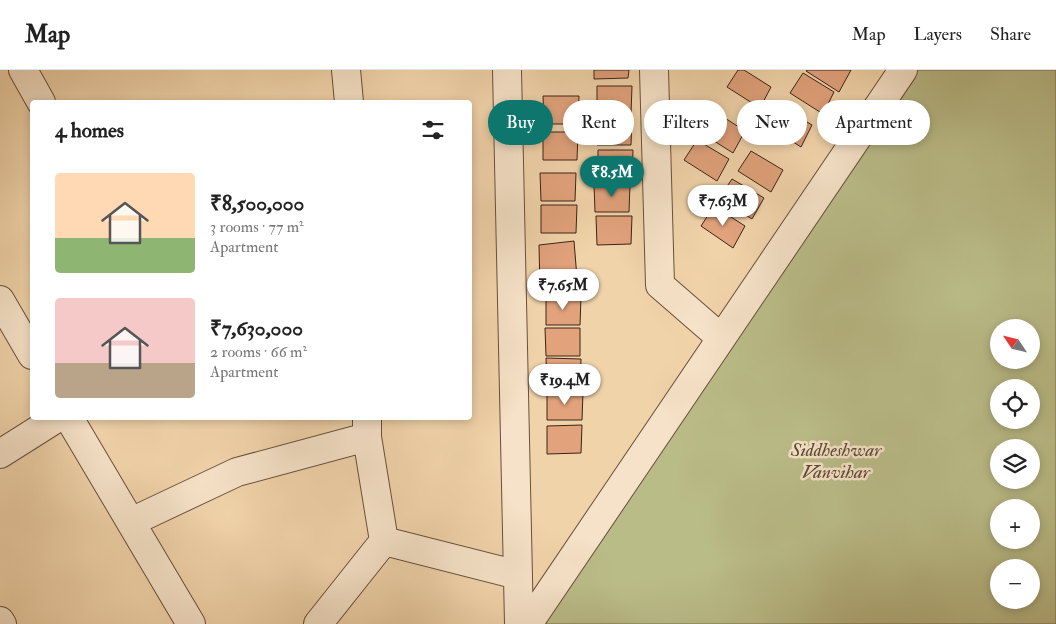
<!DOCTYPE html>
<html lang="en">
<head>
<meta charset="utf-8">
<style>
  body { margin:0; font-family:"IM FELL Double Pica",serif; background:#f6f6f6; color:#222; height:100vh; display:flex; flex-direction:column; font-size:19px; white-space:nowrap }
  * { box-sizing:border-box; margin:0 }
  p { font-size:16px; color:#767676 }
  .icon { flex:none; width:28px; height:28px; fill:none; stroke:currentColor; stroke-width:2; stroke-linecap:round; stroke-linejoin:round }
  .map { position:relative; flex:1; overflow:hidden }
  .sheet { position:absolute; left:30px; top:30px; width:442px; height:320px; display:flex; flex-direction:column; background:#fff; border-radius:5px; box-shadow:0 2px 8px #0003 }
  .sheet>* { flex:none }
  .banner { position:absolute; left:488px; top:30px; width:475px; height:45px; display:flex; gap:10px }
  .needle { width:32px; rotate:305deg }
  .fabs { position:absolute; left:990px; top:249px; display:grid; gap:10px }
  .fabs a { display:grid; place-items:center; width:50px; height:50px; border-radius:50%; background:#fff; box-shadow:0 2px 8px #0003; font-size:25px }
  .price { position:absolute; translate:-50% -42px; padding:0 11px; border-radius:18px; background:#fff; color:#222; font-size:16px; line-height:32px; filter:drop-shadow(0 1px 2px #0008) }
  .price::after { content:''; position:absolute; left:50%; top:30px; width:15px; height:11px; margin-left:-8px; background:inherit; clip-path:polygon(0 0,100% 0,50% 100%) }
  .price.on { background:#0f766e; color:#fff }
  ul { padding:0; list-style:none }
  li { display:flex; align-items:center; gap:15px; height:125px; padding:0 25px }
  li span { display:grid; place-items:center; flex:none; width:140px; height:100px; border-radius:5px; color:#555 }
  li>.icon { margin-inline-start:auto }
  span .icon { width:60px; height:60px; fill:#fffc; stroke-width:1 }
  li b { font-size:21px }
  h2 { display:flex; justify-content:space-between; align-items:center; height:60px; padding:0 25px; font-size:21px }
  .pill { padding:0 18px; border-radius:22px; background:#fff; box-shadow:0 2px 8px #0003; font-size:18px; line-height:45px }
  .pill.on { background:#0f766e; color:#fff }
  header { display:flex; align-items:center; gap:30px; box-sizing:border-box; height:70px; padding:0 25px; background:#fff; border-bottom:1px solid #e0e0e0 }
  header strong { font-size:24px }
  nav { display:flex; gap:28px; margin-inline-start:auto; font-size:18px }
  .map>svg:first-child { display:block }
  .garden { fill:#babc88; stroke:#7a7050; fill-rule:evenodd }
  .building { fill:#e1a27c; stroke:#3a2418 }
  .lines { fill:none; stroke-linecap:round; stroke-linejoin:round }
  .minor-casing { stroke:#68503c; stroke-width:30 }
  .minor { stroke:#f6e2c8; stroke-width:28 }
  .labels { text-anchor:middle; stroke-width:5; stroke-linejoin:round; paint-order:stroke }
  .park-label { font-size:19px; font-style:italic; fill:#5a4a34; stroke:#f6e2c8 }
</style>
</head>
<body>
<header>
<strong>Map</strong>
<nav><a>Map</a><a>Layers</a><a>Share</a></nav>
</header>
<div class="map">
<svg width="1056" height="554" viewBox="0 0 1056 554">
  <rect width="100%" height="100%" fill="#f1d3aa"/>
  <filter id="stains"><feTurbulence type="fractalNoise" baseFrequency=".004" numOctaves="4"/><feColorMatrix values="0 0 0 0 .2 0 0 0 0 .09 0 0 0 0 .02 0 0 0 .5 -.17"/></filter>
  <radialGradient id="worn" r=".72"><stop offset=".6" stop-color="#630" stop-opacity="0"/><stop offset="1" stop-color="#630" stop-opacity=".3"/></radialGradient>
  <path class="garden" d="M 903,0 L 1056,0 L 1056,554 L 528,554 ZM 999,258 L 1031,258 L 1031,290 L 999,290 ZM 999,318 L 1031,318 L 1031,350 L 999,350 ZM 999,378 L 1031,378 L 1031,410 L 999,410 ZM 999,438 L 1031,438 L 1031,470 L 999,470 ZM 999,498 L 1031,498 L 1031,530 L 999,530 Z"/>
  <path class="building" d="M 594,0 L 629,0 L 628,8 L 594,9 Z
    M 738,0 L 744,0 L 771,17 L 760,38 L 727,17 Z
    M 807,0 L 851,0 L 839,22 L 806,1 Z
    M 803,3 L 834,22 L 823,44 L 790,23 Z
    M 597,16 L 632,16 L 631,44 L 597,44 Z
    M 543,26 L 579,26 L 578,54 L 544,54 Z
    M 781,36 L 812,55 L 801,77 L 768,56 Z
    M 714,41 L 745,61 L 733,83 L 700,62 Z
    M 597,47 L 632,47 L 631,75 L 597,75 Z
    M 543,62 L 578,62 L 577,90 L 543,90 Z
    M 697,70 L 729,89 L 717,111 L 684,90 Z
    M 598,80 L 633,80 L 632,108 L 598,108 Z
    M 751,81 L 783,100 L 771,122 L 738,101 Z
    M 540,103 L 576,103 L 575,131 L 541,131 Z
    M 732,109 L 764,128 L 752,149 L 719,128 Z
    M 594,114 L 630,114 L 629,142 L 595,142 Z
    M 541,135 L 577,135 L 576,163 L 541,163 Z
    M 714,136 L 745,156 L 733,178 L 701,156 Z
    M 596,146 L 632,146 L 631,174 L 597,175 Z
    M 574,171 L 578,220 L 540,218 L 539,175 Z
    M 546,227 L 581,227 L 580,255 L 546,255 Z
    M 545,258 L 580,258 L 580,286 L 546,286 Z
    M 546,288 L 581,289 L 580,316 L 547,316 Z
    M 547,322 L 583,322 L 582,350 L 547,350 Z
    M 582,355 L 581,383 L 547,384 L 547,356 Z"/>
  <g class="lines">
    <g class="minor-casing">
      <path id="minor" d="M 23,0 L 41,32
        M 346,0 L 349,32
        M 507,0 L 519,554
        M 654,0 L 660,215 L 721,268
        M 0,230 L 32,285
        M 69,348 L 191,554
        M 367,348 L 367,367 L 384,471 L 518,505
        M 0,384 L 57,348
        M 131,452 L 237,402 L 367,367
        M 0,551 L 2,554
        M 318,554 L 384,471
        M 528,554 L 903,0"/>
    </g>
    <use href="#minor" class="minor"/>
  </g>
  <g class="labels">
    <g class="park-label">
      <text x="836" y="386">Siddheshwar<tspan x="836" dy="22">Vanvihar</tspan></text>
    </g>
  </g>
  <rect width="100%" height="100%" filter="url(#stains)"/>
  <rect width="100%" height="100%" fill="url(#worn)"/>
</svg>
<div class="fabs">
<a><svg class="needle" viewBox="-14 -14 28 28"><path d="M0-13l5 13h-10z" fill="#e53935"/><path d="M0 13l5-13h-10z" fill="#767676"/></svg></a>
<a><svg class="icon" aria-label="locate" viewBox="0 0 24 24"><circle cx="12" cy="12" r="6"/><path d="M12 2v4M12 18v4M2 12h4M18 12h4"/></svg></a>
<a><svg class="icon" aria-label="layers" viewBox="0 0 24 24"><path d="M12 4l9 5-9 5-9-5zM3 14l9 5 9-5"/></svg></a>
<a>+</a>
<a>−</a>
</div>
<b class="price on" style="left:612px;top:128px">₹8.5M</b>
<b class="price" style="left:723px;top:157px">₹7.63M</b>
<b class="price" style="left:563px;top:241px">₹7.65M</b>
<b class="price" style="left:565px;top:336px">₹19.4M</b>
<div class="banner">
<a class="pill on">Buy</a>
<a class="pill">Rent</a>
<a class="pill">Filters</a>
<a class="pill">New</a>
<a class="pill">Apartment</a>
</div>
<section class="sheet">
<h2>4 homes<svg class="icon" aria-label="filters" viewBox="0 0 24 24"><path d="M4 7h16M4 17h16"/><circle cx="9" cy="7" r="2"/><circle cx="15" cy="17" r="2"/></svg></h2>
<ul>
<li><span style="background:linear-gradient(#ffd9b3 65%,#8fb573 0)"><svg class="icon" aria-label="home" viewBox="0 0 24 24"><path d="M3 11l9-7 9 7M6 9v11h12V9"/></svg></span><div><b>₹8,500,000</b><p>3 rooms · 77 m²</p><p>Apartment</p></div></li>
<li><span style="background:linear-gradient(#f6c9c9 65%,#b9a48a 0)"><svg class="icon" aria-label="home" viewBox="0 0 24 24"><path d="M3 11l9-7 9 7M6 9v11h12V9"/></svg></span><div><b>₹7,630,000</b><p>2 rooms · 66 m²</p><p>Apartment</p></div></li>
</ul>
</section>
</div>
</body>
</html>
